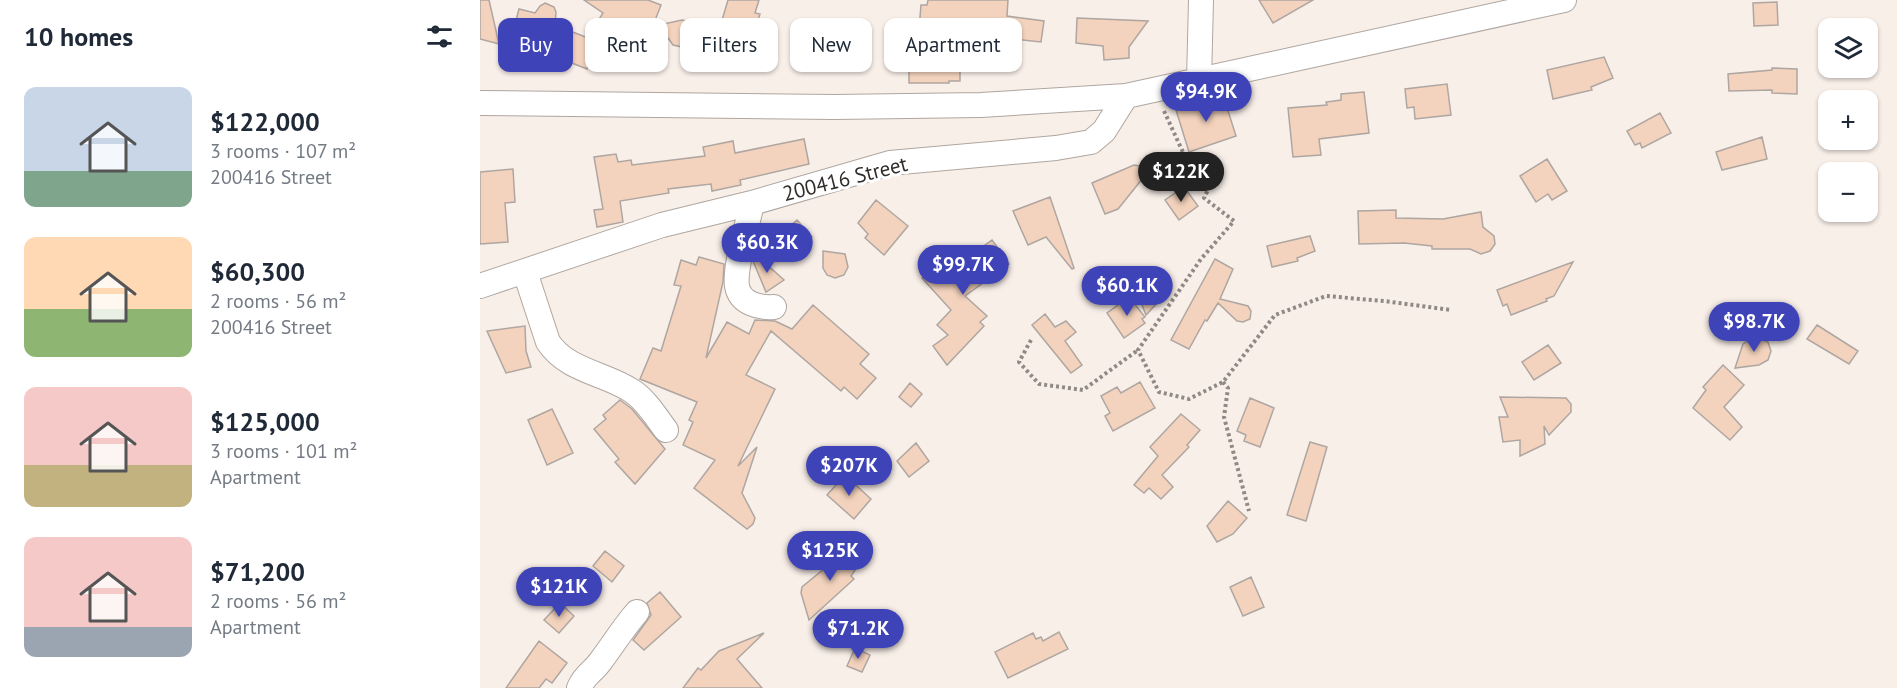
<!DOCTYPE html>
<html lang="en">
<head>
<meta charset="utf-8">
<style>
  body { margin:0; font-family:"PT Sans",sans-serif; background:#f6f6f7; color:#1f2937; height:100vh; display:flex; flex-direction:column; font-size:22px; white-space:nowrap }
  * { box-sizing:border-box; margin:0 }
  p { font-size:20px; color:#747a83 }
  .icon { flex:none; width:33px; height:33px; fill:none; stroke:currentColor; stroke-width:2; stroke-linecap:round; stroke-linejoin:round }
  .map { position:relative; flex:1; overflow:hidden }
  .panel { display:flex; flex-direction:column; background:#fff; width:480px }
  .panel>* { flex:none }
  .hud { position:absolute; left:18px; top:18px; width:570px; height:54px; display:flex; gap:12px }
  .buttons { position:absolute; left:1338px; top:18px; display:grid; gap:12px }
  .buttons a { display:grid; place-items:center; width:60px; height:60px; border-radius:12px; background:#fff; box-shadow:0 2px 4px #0004; font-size:30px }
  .price { position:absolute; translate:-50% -51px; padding:0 14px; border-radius:21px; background:#3f43b8; color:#fff; font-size:20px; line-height:39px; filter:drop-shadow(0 2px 3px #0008) }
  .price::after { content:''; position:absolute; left:50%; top:36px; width:18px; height:14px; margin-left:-9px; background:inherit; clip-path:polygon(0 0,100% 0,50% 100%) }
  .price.selected { background:#222; color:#fff }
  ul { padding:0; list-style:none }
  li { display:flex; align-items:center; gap:18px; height:150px; padding:0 24px }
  li span { display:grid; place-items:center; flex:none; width:168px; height:120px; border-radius:12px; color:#555 }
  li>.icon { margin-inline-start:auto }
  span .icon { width:72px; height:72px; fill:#fffc; stroke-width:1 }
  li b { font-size:26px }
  h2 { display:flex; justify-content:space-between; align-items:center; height:72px; padding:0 24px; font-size:26px }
  .chip { padding:0 21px; border-radius:12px; background:#fff; box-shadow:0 2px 4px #0004; font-size:21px; line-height:54px }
  .chip.selected { background:#3f43b8; color:#fff }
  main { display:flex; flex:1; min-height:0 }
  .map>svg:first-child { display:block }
  .building { fill:#f3d3bd; stroke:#afa6a1; stroke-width:1.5 }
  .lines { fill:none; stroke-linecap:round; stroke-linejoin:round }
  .minor-casing { stroke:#afa6a0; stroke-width:26 }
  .path { stroke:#908985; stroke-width:4; stroke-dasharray:3 3; stroke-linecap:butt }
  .minor { stroke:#fff; stroke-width:24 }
  .labels { text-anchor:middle; stroke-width:6; stroke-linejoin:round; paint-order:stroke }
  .street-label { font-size:21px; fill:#312d2b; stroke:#fff }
</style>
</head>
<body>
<main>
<section class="panel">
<h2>10 homes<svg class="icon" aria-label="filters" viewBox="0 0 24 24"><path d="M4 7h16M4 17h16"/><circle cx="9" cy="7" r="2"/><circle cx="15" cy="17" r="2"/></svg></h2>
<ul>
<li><span style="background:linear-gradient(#c9d6e8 70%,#7fa58c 0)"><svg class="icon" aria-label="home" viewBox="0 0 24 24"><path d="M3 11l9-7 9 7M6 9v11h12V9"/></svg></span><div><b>$122,000</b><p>3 rooms · 107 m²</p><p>200416 Street</p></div></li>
<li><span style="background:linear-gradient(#ffd9b3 60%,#8fb573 0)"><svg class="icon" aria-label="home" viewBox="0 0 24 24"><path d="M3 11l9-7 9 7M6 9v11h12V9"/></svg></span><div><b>$60,300</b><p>2 rooms · 56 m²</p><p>200416 Street</p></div></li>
<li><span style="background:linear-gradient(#f6c9c9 65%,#c2b280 0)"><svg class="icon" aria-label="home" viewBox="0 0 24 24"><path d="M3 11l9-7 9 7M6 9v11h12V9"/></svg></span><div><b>$125,000</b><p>3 rooms · 101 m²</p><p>Apartment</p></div></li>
<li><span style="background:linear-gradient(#f6c9c9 75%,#9aa5b1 0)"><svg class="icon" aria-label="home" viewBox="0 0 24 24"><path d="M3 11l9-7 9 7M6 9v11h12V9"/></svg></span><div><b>$71,200</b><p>2 rooms · 56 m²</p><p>Apartment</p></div></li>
</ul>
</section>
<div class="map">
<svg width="1417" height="688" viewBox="0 0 1417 688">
  <rect width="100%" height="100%" fill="#f9efe9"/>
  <path class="building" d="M 0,0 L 9,0 L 19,44 L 0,39 Z
    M 104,0 L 168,0 L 181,5 L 166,44 L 150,38 L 148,43 L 116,24 L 123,13 Z
    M 248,0 L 279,0 L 275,13 L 280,14 L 270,46 L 237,37 Z
    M 448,0 L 528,0 L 527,16 L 564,21 L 561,42 L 526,38 L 525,52 L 485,50 L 486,31 L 439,29 L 441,5 L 447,5 Z
    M 779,0 L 833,0 L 793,23 Z
    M 1297,2 L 1298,25 L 1274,26 L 1273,3 Z
    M 65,3 L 74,7 L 76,12 L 75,26 L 84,29 L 87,36 L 90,31 L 121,43 L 114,62 L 111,61 L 107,69 L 64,52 L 63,56 L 29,47 L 39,9 L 55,13 L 60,6 Z
    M 597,18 L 668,21 L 649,47 L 649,58 L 624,60 L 623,46 L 596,43 Z
    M 202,20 L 211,22 L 221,32 L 214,43 L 206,48 L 193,45 L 179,25 Z
    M 1124,57 L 1133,78 L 1111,87 L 1112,90 L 1073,99 L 1067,70 Z
    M 429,64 L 480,64 L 480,81 L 469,81 L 469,83 L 429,83 Z
    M 1292,68 L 1317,69 L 1317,94 L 1292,93 L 1292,90 L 1249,91 L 1248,74 L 1292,70 Z
    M 967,84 L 971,115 L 935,119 L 934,107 L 927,108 L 925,89 Z
    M 884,92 L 889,133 L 839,139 L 841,155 L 813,157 L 808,108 L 847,105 L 846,102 L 861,100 L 861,94 Z
    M 743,95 L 756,136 L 709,152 L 696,110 Z
    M 1180,113 L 1191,133 L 1162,148 L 1160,143 L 1155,145 L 1147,131 Z
    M 1282,137 L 1287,159 L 1242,170 L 1236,152 Z
    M 324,139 L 329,164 L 260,180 L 261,185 L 232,191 L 231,184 L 188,189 L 189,193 L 140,201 L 143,222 L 117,227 L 114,210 L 123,209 L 114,157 L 136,154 L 138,162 L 151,160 L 152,165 L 225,156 L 223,147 L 253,141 L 255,153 Z
    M 1067,159 L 1087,191 L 1072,200 L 1068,194 L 1056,202 L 1040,176 Z
    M 654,165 L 671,168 L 638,209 L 625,214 L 612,183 Z
    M 33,169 L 35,202 L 25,203 L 28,242 L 0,244 L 0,172 Z
    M 704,187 L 718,206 L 699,220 L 685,200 Z
    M 570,197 L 594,268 L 592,269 L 566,237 L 548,245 L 533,211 Z
    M 396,200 L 428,226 L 404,255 L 385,238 L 388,234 L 378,223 Z
    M 916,210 L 916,218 L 963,219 L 1001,212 L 1003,227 L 1014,236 L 1015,244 L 1010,251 L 1001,254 L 990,249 L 952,249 L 952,246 L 924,243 L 879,244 L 878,211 Z
    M 317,220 L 332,237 L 315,253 L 299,236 Z
    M 830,236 L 835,251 L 817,258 L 818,261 L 792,267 L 787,246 Z
    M 512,240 L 529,264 L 485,296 L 507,316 L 500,322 L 504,326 L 467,365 L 453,346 L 468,335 L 457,325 L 471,310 L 442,278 L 467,256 L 476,266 Z
    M 343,251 L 365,254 L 368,267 L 364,275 L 355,278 L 347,275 L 343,268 Z
    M 275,254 L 304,280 L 286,292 L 273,261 Z
    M 219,257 L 244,264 L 243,282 L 226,358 L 247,322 L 269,334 L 275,320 L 295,321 L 312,329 L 333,305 L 389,354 L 380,364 L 396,378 L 377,399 L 364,387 L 361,391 L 291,331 L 266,375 L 295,389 L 258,466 L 277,447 L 262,493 L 275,518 L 273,524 L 267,529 L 214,488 L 235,460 L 203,445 L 213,422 L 209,420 L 217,402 L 160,379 L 173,348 L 181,351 L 201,286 L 194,285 L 201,260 L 216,265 Z
    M 735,259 L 753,269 L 740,299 L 768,306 L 771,311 L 770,319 L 763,322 L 757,321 L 738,303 L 727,321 L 725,320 L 709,349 L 691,340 Z
    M 1093,262 L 1074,296 L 1066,299 L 1067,301 L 1031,315 L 1027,304 L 1023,306 L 1017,290 Z
    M 652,280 L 671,286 L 677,293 L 679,301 L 666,315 Z
    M 649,297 L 665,317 L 662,319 L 665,323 L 644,338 L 627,313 Z
    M 565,314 L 575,327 L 586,321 L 596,332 L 585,341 L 602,365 L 591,373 L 552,325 Z
    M 1337,325 L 1378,351 L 1369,364 L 1327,339 Z
    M 45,326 L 46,351 L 51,367 L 26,373 L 7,331 Z
    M 1275,336 L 1288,342 L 1291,351 L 1288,360 L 1279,365 L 1255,368 L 1263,344 Z
    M 1068,345 L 1081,363 L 1054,380 L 1042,362 Z
    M 1243,365 L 1264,385 L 1244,407 L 1262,427 L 1250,440 L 1213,408 L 1226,390 L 1223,387 Z
    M 660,382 L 675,408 L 633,431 L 625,416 L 630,413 L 621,396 L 637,387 L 641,393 Z
    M 430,383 L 442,394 L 431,407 L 419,397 Z
    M 1020,397 L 1086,398 L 1091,404 L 1091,412 L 1069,435 L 1064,426 L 1065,444 L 1040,456 L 1040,440 L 1023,442 L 1019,417 L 1028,417 Z
    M 770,398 L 794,408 L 780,447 L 764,441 L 766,435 L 757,431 Z
    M 140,400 L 152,409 L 185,449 L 155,484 L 135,462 L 139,459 L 114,429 L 126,419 L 123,415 Z
    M 72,409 L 93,453 L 67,465 L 48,420 Z
    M 701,414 L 720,430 L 707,445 L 709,447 L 682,475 L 693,487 L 681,499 L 669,488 L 664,493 L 654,485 L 678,456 L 670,447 Z
    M 830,442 L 847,447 L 826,521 L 807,515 Z
    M 436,443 L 449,461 L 429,477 L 417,461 Z
    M 365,475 L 391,499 L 374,519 L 347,495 Z
    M 748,501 L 767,518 L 753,534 L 737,542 L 727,526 Z
    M 377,546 L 384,557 L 371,576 L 374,579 L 329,620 L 321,593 L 322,587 L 356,559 L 359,563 L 370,550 Z
    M 125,551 L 144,566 L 132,582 L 113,566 Z
    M 771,577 L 784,607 L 763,616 L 750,587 Z
    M 180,592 L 201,617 L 164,650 L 153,640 L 171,615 L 167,603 Z
    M 80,603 L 94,616 L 79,633 L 64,620 Z
    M 579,632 L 588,649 L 528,678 L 515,652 L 553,633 L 556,639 L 561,637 L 563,641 Z
    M 284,633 L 257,659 L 282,688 L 203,688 L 218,668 L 221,670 L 239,651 Z
    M 59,641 L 87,663 L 72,683 L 66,679 L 59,688 L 26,688 Z
    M 375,648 L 390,655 L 382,672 L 367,666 Z"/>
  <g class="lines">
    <g class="minor-casing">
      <path id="minor" d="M 719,81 L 721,0
        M 0,103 L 354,107 L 501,105 L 646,96 L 1084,0
        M 272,203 C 268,224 254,267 257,286 C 260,304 280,308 294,307
        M 45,272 L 68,342 C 87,371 125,373 152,391 C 166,400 176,417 186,430
        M 0,286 L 182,225 L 272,203 L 410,163 L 576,148 L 611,142 L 624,131 L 646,96
        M 99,688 C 105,674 112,673 120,662 C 133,645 143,628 157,612"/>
    </g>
    <path class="path" d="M 684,111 L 707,161 L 734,178 L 724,198 L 754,221 L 721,259 L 658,350 L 679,392 L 709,399 L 743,382 L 795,315 L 846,296 L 904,301 L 971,310
      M 551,340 L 539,362 L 559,384 L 603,390 L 658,350
      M 743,382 L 748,388 L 744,417 L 769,511"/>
    <use href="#minor" class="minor"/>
  </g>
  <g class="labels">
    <g class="street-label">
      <text transform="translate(365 179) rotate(-14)" y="7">200416 Street</text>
    </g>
  </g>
</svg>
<div class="buttons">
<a><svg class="icon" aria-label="layers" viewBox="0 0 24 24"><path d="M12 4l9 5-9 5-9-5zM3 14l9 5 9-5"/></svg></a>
<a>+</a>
<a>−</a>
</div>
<b class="price" style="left:726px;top:123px">$94.9K</b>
<b class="price selected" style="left:701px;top:203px">$122K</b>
<b class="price" style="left:287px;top:274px">$60.3K</b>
<b class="price" style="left:483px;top:296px">$99.7K</b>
<b class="price" style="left:647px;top:317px">$60.1K</b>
<b class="price" style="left:1274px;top:353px">$98.7K</b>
<b class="price" style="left:369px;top:497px">$207K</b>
<b class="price" style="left:350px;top:582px">$125K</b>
<b class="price" style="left:79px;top:618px">$121K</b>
<b class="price" style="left:378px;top:660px">$71.2K</b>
<div class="hud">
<a class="chip selected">Buy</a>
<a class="chip">Rent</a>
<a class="chip">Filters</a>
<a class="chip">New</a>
<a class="chip">Apartment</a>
</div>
</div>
</main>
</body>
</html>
